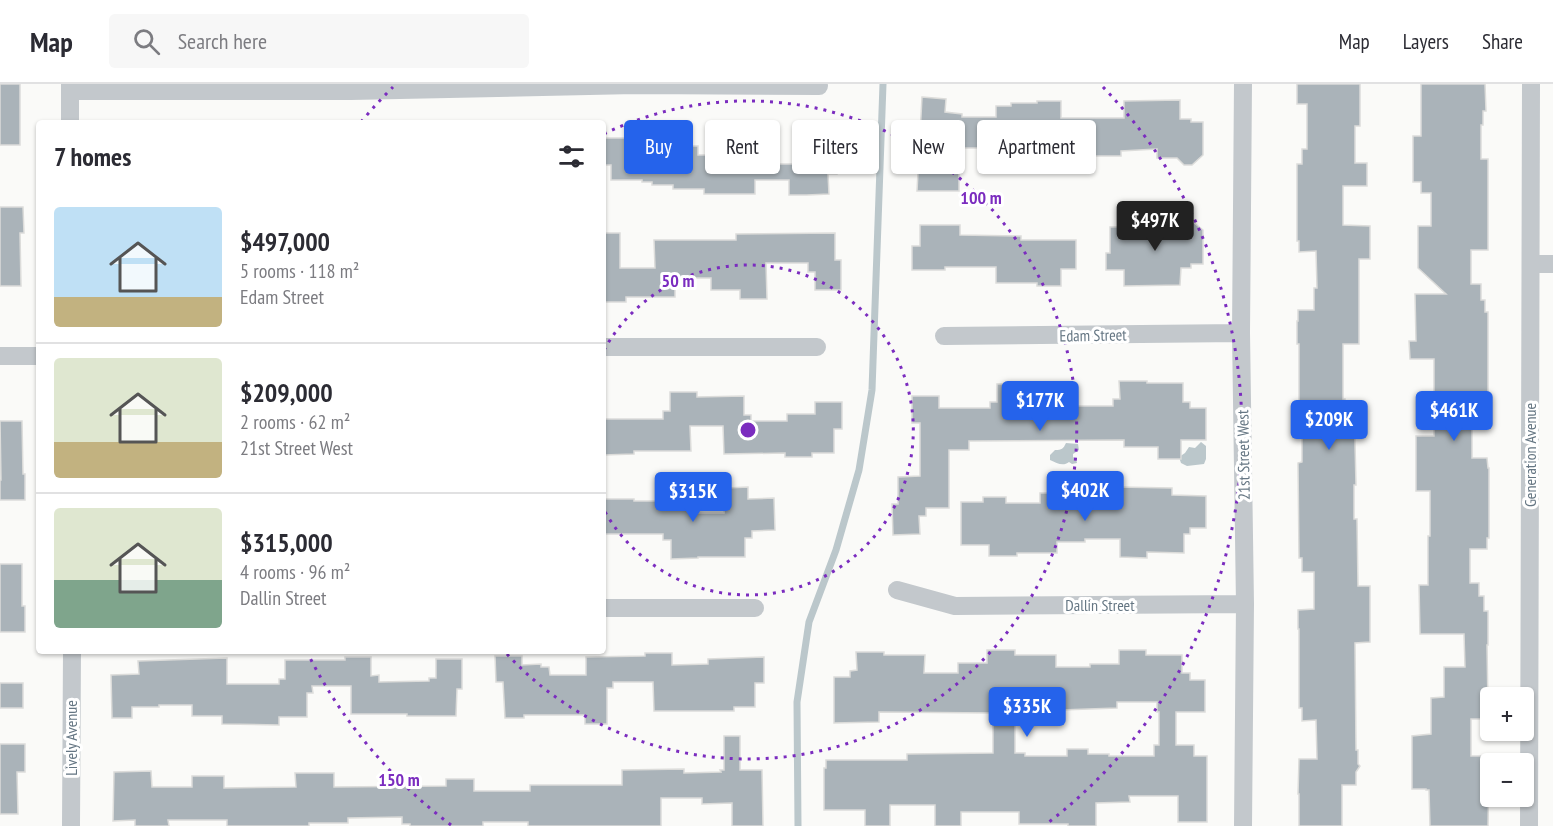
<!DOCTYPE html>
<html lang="en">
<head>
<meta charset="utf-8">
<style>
  body { margin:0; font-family:"PT Sans Narrow",sans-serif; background:#f7f7f7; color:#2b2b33; height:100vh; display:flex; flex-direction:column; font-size:22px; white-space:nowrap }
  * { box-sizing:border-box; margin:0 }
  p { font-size:20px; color:#7c7c81 }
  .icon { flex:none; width:33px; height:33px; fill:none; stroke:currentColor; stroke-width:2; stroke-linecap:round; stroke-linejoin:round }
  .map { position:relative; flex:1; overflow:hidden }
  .side { position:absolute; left:36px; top:36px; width:570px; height:534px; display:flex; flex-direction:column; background:#fff; border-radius:6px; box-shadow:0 2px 4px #0004 }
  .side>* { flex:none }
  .guide { position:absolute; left:624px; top:36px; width:570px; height:54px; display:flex; gap:12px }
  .controls { position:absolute; left:1480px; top:603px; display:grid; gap:12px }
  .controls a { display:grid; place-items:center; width:54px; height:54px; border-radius:6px; background:#fff; box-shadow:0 2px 4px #0004; font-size:30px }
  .price { position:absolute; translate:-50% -51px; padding:0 14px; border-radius:6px; background:#2563eb; color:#fff; font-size:20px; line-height:39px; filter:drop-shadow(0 2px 3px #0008) }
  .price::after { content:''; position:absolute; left:50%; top:36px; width:18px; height:14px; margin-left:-9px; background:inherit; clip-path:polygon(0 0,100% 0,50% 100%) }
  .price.on { background:#222; color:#fff }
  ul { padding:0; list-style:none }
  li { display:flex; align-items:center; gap:18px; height:150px; padding:0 18px }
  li+li { border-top:2px solid #e1e1e2 }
  li span { display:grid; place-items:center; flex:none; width:168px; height:120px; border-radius:6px; color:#555 }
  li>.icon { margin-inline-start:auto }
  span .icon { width:72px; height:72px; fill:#fffc; stroke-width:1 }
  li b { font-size:26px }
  h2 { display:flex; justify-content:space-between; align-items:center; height:72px; padding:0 18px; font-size:26px }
  .chip { padding:0 21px; border-radius:6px; background:#fff; box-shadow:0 2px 4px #0004; font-size:21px; line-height:54px }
  .chip.on { background:#2563eb; color:#fff }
  header { display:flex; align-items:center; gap:36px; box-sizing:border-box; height:84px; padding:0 30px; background:#fff; border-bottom:2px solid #e1e1e2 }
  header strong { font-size:28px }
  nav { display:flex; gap:33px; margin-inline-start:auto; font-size:21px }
  .search { width:420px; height:54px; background:#f7f7f7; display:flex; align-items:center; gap:15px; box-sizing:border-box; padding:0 21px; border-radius:6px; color:#7c7c81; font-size:22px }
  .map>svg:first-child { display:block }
  .water { fill:#bbc7cb }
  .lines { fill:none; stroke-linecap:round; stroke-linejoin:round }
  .stream { stroke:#bbc7cb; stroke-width:7 }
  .building { fill:#aab3b9; stroke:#dcdcda; stroke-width:1.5; fill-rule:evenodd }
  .minor { stroke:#c3c8cc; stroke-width:18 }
  .ring { fill:none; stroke:#7b2cbf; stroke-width:3; stroke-dasharray:3 6 }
  .labels { text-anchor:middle; stroke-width:6; stroke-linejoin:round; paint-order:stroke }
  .street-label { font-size:16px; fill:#657683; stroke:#fff }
  .centre { fill:#7b2cbf; stroke:#fff; stroke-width:3 }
  .ring-label { font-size:18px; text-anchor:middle; font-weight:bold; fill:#7b2cbf; stroke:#fff; stroke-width:6; stroke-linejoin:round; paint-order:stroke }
</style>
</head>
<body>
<header>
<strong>Map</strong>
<div class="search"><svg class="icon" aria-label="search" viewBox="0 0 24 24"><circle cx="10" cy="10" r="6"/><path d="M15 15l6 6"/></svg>Search here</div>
<nav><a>Map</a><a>Layers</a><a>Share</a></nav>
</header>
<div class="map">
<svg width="1553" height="742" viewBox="0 0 1553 742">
  <rect width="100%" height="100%" fill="#fafaf8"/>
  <path class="water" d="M 1201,358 L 1206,362 L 1206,375 L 1204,380 L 1187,382 L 1181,379 L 1179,373 L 1185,369 L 1189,363 L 1195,364 Z
    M 1066,359 L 1078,360 L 1079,366 L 1073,370 L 1073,373 L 1076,375 L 1077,379 L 1072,380 L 1069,378 C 1063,383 1057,379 1050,376 L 1050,371 L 1055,366 C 1062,366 1063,365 1066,359 Z"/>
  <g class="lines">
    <path class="stream" d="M 798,742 L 797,618 L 809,538 L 836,466 L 859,386 L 872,306 L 883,0"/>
  </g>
  <path class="building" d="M 0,0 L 20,0 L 20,61 L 0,61 Z
    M 1297,0 L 1360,0 L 1360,42 L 1355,42 L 1355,79 L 1367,79 L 1367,102 L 1343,102 L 1343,141 L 1370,142 L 1370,175 L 1359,175 L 1359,260 L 1343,260 L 1343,315 L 1345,315 L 1345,317 L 1354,317 L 1356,401 L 1354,401 L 1354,435 L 1357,435 L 1358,502 L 1370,502 L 1370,558 L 1355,559 L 1356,666 L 1358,666 L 1358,680 L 1360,682 L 1356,688 L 1356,701 L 1342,701 L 1342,742 L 1299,742 L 1299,710 L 1298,710 L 1299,675 L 1317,675 L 1316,636 L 1302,637 L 1302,624 L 1299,624 L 1299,545 L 1298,545 L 1298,526 L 1314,525 L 1314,488 L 1302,488 L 1302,474 L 1299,474 L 1298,379 L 1302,378 L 1302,326 L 1299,326 L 1299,260 L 1297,260 L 1297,237 L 1298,237 L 1298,226 L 1314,226 L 1314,204 L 1317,204 L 1316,167 L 1299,168 L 1299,157 L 1297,157 L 1297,80 L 1302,80 L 1302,65 L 1307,65 L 1307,20 L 1297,20 Z
    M 1421,0 L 1485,0 L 1486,27 L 1483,27 L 1483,41 L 1481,41 L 1481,75 L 1488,75 L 1488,166 L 1471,166 L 1471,200 L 1481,200 L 1481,216 L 1485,216 L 1485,228 L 1488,228 L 1488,324 L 1485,324 L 1485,336 L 1472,336 L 1472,374 L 1487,374 L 1488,384 L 1489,384 L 1489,454 L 1487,454 L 1487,465 L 1470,465 L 1470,499 L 1479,499 L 1479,512 L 1484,512 L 1484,527 L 1488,527 L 1488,561 L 1487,561 L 1488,623 L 1485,623 L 1485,635 L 1471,635 L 1471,672 L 1487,672 L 1487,683 L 1489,683 L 1488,742 L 1430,742 L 1429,706 L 1426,706 L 1426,705 L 1412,705 L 1412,652 L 1431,650 L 1431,614 L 1444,613 L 1444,583 L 1465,583 L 1464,550 L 1420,550 L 1419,501 L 1428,501 L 1428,452 L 1430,452 L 1430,407 L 1416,407 L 1416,352 L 1434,352 L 1434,275 L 1410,275 L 1409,257 L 1416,257 L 1415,210 L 1446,210 L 1418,184 L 1418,142 L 1431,142 L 1431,109 L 1421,109 L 1421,98 L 1413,98 L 1413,52 L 1421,52 Z
    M 922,13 L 946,15 L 945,28 L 962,30 L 962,33 L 996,33 L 996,22 L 1011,22 L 1011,19 L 1037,19 L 1037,17 L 1061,17 L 1061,34 L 1124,34 L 1124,17 L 1180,16 L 1180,35 L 1191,35 L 1191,38 L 1203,38 L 1203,71 L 1192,81 L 1184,81 L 1177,74 L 1157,74 L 1157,65 L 1121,67 L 1121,72 L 1061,72 L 1061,74 L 1040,74 L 1040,64 L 1012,64 L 1010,66 L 1002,66 L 1000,64 L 963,64 L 962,75 L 959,74 L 959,107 L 917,107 Z
    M 669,50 L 669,62 L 698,62 L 698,71 L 734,71 L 734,52 L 761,52 L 761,80 L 803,80 L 803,68 L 820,68 L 820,65 L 836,65 L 837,90 L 828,90 L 829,110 L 807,111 L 789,111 L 789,96 L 755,96 L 755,110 L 704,110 L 704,105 L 673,105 L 673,101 L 652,101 L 652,98 L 642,98 L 642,96 L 611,96 L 611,81 L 603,81 L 603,54 L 642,54 L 642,51 Z
    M 0,123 L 23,123 L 24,149 L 20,149 L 21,202 L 0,202 Z
    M 1158,138 L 1193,138 L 1203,146 L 1203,180 L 1191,180 L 1191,184 L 1181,184 L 1180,201 L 1124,202 L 1124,186 L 1106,186 L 1106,169 L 1110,169 L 1110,143 L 1158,142 Z
    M 920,141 L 960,141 L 960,151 L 1021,152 L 1021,156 L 1076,156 L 1076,185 L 1061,185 L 1061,202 L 1037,202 L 1037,199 L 996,199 L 996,183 L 945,183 L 945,186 L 912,186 L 912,162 L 920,162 Z
    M 603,149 L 620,149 L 620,184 L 655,184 L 654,156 L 736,156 L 736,150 L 835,149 L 835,176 L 841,176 L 841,206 L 815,206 L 815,188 L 808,188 L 808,179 L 766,179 L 767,215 L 740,215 L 740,206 L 711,206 L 711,194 L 675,194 L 675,213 L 626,213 L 626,218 L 603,218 Z
    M 1119,297 L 1147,297 L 1147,299 L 1183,299 L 1183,318 L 1190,318 L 1190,324 L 1206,324 L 1206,356 L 1181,356 L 1181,375 L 1158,375 L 1158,363 L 1124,363 L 1124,356 L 969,357 L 969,366 L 949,366 L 949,424 L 926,424 L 926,432 L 919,432 L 920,450 L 893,451 L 892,420 L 898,420 L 898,393 L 920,392 L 920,339 L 912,339 L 912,312 L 939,312 L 939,324 L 990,324 L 990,318 L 997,318 L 997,300 L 1066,298 L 1066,317 L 1074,317 L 1074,322 L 1113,322 L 1113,315 L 1120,315 Z
    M 670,308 L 697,308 L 697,313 L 744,312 L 744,331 L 751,331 L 751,337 L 787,337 L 787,330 L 815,330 L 815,318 L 842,318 L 842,345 L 834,345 L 834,369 L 812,369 L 812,373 L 785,373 L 785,369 L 724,370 L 723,342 L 690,342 L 691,367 L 634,367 L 634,370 L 603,371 L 603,335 L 663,335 L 663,327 L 670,327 Z
    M 0,337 L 22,337 L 23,390 L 25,390 L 25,416 L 0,416 L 0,396 L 1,396 Z
    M 748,403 L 748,415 L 774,414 L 775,446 L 752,447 L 752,454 L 745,454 L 745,473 L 698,473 L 698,474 L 671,475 L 671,456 L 663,456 L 663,450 L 603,450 L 603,415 L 634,415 L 634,417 L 669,417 L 673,408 L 691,408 L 691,429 L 724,429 L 726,404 Z
    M 1118,403 L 1172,404 L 1172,411 L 1206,412 L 1206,444 L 1190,444 L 1190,450 L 1184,450 L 1184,469 L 1147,468 L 1147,474 L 1120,473 L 1120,455 L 1085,455 L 1085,458 L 1057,458 L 1057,469 L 1017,469 L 1017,472 L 989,472 L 989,461 L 961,461 L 961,418 L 983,418 L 983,413 L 1006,413 L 1006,419 L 1040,419 L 1040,409 L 1063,409 L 1063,415 L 1118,415 Z
    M 0,480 L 22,480 L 22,522 L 25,522 L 25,548 L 0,548 Z
    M 987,566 L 1015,566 L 1015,571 L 1056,571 L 1056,583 L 1090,583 L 1090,580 L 1119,580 L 1119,566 L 1146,566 L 1146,571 L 1182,571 L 1182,589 L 1190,589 L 1190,596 L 1205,596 L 1205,628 L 1176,628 L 1176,661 L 1194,661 L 1194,672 L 1207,672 L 1207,738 L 1178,738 L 1178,712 L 1129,712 L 1130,718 L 1096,719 L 1096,742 L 1068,742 L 1068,740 L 1019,740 L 1019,728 L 961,728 L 961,742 L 935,742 L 935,721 L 890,721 L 890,742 L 865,742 L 865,726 L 824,726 L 824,684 L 826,684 L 826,676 L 907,676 L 907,670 L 993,669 L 993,629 L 879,628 L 879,638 L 834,639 L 834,593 L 850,593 L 850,587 L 857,586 L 856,568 L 884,568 L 884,571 L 925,571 L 924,589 L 958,589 L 958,579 L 987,579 ZM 1117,618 L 1157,618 L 1157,628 L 1159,628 L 1159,661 L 1154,661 L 1154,672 L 1109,672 L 1109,670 L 1088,670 L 1088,665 L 1067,665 L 1067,672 L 1025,672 L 1025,669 L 1015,669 L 1015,631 L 1061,631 L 1061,626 L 1117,624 Z
    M 645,569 L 672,569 L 672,581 L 708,580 L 708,575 L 764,573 L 764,599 L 755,599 L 755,623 L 734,623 L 734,627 L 654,627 L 653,598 L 613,598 L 613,604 L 607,604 L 607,640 L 585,640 L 585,631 L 524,631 L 524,634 L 505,634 L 503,598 L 496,598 L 495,572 L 522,572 L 522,581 L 541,580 L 541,583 L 549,583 L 550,591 L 586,591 L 586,573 L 645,572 Z
    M 345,573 L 371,573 L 371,592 L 379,591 L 379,598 L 429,597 L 429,594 L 436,594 L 436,575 L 462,575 L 462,605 L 457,605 L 456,632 L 407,632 L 407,630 L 351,630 L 351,602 L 312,602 L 313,609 L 307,609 L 307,633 L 279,633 L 279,641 L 222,640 L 222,632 L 192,632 L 192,621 L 159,621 L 159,623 L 132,623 L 132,634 L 112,634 L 111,591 L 139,590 L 138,577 L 227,574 L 227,600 L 279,600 L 279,595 L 285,595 L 285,576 L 345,576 Z
    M 0,599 L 23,599 L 23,624 L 0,624 Z
    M 724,652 L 740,652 L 740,686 L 762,686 L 763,742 L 732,742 L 732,719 L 702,720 L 702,714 L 661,714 L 661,742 L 528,742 L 528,738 L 483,738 L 483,742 L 410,742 L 410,740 L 402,740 L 402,733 L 348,734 L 348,739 L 309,739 L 309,742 L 227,742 L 227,736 L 168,736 L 169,742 L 135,742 L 135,736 L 113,737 L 114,688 L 151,687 L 152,703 L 192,703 L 192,692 L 224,692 L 224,704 L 296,703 L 295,689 L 334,689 L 334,703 L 446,702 L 446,695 L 474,695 L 474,707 L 530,707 L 530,701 L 622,701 L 622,686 L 684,685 L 684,689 L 721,688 L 720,686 L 724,686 Z
    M 0,660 L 25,660 L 25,688 L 17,688 L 18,730 L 0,730 Z"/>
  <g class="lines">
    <path class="minor" d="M 70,0 L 70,39
      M 70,7 L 351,7 L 635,1 L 819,2
      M 1531,180 L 1553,180
      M 944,252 L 1241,249
      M 603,263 L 817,263
      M 0,272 L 39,272
      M 897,506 L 955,522 L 1245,520
      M 603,524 L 755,524
      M 71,742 L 72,567
      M 1243,742 L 1245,520 L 1241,249 L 1243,0
      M 1529,742 L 1531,0"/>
  </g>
  <g class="ring">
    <path d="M604 266A165 165 0 1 1 604 426"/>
    <path d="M604 50A329 329 0 1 1 505 568"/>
    <path d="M451 741A494 494 0 0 1 308 570M361 38A494 494 0 0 1 393 3M1103 3A494 494 0 0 1 1045 741"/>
  </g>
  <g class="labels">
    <g class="street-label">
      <text transform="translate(1093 251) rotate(-1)" y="6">Edam Street</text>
      <text transform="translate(1243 371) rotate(-91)" y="6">21st Street West</text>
      <text transform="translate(1530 371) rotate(-90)" y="6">Generation Avenue</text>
      <text x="1100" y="527">Dallin Street</text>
      <text transform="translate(71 654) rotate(-90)" y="6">Lively Avenue</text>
    </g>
  </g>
  <circle cx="748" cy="346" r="9" class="centre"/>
  <g class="ring-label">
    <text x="981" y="120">100 m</text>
    <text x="678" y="203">50 m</text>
    <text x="399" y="702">150 m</text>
  </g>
</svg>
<div class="controls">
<a>+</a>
<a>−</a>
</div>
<b class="price on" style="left:1155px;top:168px">$497K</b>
<b class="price" style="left:1040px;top:348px">$177K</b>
<b class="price" style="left:1454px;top:358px">$461K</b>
<b class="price" style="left:1329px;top:367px">$209K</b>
<b class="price" style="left:1085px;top:438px">$402K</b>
<b class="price" style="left:693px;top:439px">$315K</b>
<b class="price" style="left:1027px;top:654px">$335K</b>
<div class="guide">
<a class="chip on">Buy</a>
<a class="chip">Rent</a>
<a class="chip">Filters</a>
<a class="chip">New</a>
<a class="chip">Apartment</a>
</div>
<section class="side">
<h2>7 homes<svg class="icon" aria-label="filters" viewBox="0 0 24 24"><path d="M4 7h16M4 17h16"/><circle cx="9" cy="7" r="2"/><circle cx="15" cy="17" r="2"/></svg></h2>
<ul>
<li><span style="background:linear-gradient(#bfe0f5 75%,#c2b280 0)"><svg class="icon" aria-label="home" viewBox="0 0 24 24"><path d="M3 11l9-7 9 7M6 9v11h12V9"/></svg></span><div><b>$497,000</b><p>5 rooms · 118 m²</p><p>Edam Street</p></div></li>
<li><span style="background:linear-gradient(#dfe7d0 70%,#c2b280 0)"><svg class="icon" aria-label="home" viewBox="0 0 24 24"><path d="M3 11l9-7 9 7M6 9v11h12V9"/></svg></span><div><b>$209,000</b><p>2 rooms · 62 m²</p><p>21st Street West</p></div></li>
<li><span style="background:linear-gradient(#dfe7d0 60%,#7fa58c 0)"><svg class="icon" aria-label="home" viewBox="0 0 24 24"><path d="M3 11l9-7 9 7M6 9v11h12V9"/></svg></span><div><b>$315,000</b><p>4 rooms · 96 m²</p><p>Dallin Street</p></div></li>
</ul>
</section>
</div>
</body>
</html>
